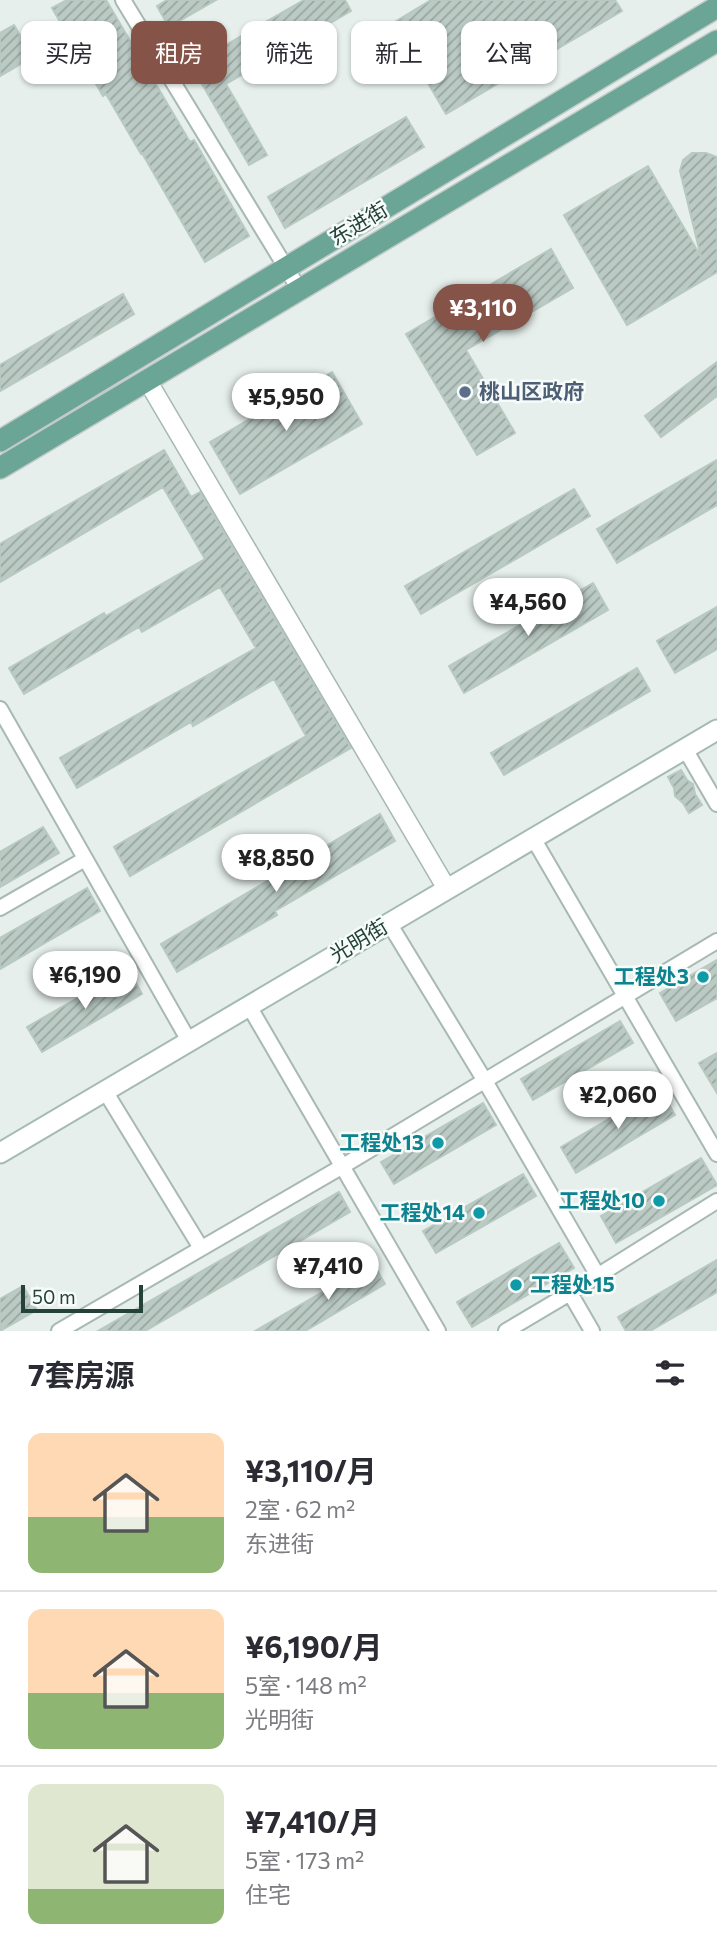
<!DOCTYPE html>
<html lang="zh">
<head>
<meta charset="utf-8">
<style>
  body { margin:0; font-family:Commissioner,"Noto Sans SC",sans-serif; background:#f7f7f7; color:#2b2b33; height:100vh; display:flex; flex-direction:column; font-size:26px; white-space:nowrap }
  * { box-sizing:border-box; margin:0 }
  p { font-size:23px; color:#7c7c81 }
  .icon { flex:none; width:38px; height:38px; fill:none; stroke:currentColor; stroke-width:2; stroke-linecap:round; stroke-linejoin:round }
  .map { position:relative; height:1331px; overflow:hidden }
  .side { display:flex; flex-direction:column; background:#fff; flex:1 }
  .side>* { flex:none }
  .guide { position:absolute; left:21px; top:21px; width:676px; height:63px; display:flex; gap:14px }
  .scale { position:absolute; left:21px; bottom:18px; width:122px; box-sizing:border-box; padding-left:7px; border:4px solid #24423a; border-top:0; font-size:19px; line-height:24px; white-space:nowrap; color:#24423a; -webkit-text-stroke:5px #f7fbf9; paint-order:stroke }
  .price { position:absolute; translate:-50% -60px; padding:0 16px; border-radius:24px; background:#fff; color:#222; font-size:23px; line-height:46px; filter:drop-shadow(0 2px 4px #0008) }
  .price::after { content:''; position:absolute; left:50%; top:42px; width:21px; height:16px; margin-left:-10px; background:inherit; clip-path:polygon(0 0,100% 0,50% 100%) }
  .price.on { background:#855347; color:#fff }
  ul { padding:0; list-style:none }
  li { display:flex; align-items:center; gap:21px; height:175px; padding:0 28px }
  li+li { border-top:2px solid #e1e1e2 }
  li span { display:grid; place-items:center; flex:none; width:196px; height:140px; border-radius:14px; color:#555 }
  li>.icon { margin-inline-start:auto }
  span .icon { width:84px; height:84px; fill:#fffc; stroke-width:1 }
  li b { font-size:30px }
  h2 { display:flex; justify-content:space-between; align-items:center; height:84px; padding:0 28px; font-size:30px }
  .tag { padding:0 24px; border-radius:14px; background:#fff; box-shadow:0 2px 5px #0004; font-size:24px; line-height:63px }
  .tag.on { background:#855347; color:#fff }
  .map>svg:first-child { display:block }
  .building { fill:url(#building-hatch); stroke:#b8c9c2; stroke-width:2 }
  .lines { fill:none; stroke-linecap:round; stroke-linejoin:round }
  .minor-casing { stroke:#a8b8b2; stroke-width:18 }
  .tertiary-casing { stroke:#a8b8b2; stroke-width:21 }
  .secondary-casing { stroke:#a4bbb3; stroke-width:23 }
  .primary-casing { stroke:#c2cac8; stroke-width:24 }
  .minor { stroke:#fff; stroke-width:14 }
  .tertiary { stroke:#fff; stroke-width:18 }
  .secondary { stroke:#fff; stroke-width:19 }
  .primary { stroke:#6aa596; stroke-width:21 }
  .service-dot { fill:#5c6f8a; stroke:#f7fbf9; stroke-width:2.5 }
  .culture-dot { fill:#0f9aa8; stroke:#f7fbf9; stroke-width:2.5 }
  .labels { text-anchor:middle; stroke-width:5; stroke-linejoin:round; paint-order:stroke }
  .street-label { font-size:21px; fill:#24423a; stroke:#f7fbf9 }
  .service-label { font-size:21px; font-weight:bold; fill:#4e5e75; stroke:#f7fbf9; text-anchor:start }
  .culture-label { font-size:21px; font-weight:bold; fill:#0d838f; stroke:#f7fbf9; text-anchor:end }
</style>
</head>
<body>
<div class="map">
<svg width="717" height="1331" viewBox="0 0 717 1331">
  <defs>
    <pattern id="building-hatch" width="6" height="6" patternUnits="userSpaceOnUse" patternTransform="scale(1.75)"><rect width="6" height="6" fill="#bbcac4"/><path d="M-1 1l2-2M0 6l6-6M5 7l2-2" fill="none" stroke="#98a6a0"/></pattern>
  </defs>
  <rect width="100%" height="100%" fill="#e6efeb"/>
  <path class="building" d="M 67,0 L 106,0 L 190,142 L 194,140 L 249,236 L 205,262 L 142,153 L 141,154 L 106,94 L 103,96 L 52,8 Z
    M 167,0 L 216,0 L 169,27 L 157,6 Z
    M 304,0 L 345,0 L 351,11 L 226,84 L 267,155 L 249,165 L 191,65 Z
    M 431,0 L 615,0 L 622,11 L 446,114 L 393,23 Z
    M 14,25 L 33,57 L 0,76 L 0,33 Z
    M 406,117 L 424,147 L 285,228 L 268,197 Z
    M 692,153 L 706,153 L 717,157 L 717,272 L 627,325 L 564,215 L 648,166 L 701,257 L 680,171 L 683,160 Z
    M 551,249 L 573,288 L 466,350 L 515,433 L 477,455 L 406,334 Z
    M 123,294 L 134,314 L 0,391 L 0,365 Z
    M 717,362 L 717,396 L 661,437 L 645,416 Z
    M 332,372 L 362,424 L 240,494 L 210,442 Z
    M 164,450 L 191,497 L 200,492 L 351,748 L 130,876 L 114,847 L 306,736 L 274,679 L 193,726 L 191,722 L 77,788 L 60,758 L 256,648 L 220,587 L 142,632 L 139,627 L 24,694 L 9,668 L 104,613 L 106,616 L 205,559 L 163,487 L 0,582 L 0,544 Z
    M 717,460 L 717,505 L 617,563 L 597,529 Z
    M 574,489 L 590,516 L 421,614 L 405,586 Z
    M 593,583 L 608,610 L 464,693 L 449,666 Z
    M 717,607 L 717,649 L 675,673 L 657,641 Z
    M 637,668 L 650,691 L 504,775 L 491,753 Z
    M 681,770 L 687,780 L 693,784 L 695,794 L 702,805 L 689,813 L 683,803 L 675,796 L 674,788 L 668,777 Z
    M 380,814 L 395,841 L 275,911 L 277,915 L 177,972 L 161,944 Z
    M 43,827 L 59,853 L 0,887 L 0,852 Z
    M 87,888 L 100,911 L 0,969 L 0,938 Z
    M 717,960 L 717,998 L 676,1021 L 660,993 Z
    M 128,969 L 142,994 L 42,1052 L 27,1027 Z
    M 620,1021 L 633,1043 L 533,1100 L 521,1079 Z
    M 717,1053 L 717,1093 L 699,1063 Z
    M 660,1089 L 675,1115 L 576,1173 L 561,1147 Z
    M 483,1103 L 496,1125 L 394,1184 L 381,1162 Z
    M 701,1158 L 717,1185 L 616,1243 L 601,1216 Z
    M 523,1174 L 536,1196 L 436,1253 L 423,1231 Z
    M 339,1192 L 350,1212 L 145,1331 L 98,1331 Z
    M 559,1243 L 574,1268 L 472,1327 L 457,1302 Z
    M 717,1260 L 717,1292 L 650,1331 L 626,1331 L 618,1317 Z
    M 373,1263 L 385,1284 L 305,1331 L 255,1331 Z
    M 23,1286 L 37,1310 L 0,1331 L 0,1299 Z"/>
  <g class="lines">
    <g class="minor-casing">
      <path id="minor" d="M 123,0 L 299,289
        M 0,709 L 189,1041
        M 685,749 L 717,804
        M 533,838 L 717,1154
        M 0,908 L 85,859
        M 389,923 L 485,1081 L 598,1276
        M 249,1006 L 438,1331
        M 105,1091 L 201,1248
        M 570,1293 L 592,1331
        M 59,1331 L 343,1166 L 717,941
        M 506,1331 L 570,1293 L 717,1201"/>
    </g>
    <g class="tertiary-casing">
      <path id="tertiary" d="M 147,380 L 447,889"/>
    </g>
    <g class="secondary-casing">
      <path id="secondary" d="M 0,1153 L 717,730"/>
    </g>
    <g class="primary-casing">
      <path id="primary" d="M 0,441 L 717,7
        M 0,468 L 717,41"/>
    </g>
    <use href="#minor" class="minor"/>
    <use href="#tertiary" class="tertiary"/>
    <use href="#secondary" class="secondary"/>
    <use href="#primary" class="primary"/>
  </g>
  <circle class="service-dot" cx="465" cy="392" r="7"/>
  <g class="culture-dot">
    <circle cx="703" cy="977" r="7"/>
    <circle cx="438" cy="1143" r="7"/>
    <circle cx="659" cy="1201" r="7"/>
    <circle cx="479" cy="1213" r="7"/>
    <circle cx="516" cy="1285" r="7"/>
  </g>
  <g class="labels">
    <g class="street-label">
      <text transform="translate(359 224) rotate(-31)" y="7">东进街</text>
      <text transform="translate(359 941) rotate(-31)" y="7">光明街</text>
    </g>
    <g class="service-label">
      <text x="479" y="399">桃山区政府</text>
    </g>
    <g class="culture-label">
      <text x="689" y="984">工程处3</text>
      <text x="424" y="1150">工程处13</text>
      <text x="645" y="1208">工程处10</text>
      <text x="465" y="1220">工程处14</text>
      <text x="530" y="1292" text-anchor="start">工程处15</text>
    </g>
  </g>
</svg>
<div class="scale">50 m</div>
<b class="price on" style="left:483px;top:344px">¥3,110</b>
<b class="price" style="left:286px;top:433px">¥5,950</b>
<b class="price" style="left:528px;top:638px">¥4,560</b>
<b class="price" style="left:276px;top:894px">¥8,850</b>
<b class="price" style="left:85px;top:1011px">¥6,190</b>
<b class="price" style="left:618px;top:1131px">¥2,060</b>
<b class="price" style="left:328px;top:1302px">¥7,410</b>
<div class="guide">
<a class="tag">买房</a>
<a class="tag on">租房</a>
<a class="tag">筛选</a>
<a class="tag">新上</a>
<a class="tag">公寓</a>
</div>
</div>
<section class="side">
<h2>7套房源<svg class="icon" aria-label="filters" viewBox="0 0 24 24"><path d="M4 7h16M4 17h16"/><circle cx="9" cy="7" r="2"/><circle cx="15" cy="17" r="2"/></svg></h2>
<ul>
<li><span style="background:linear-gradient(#ffd9b3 60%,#8fb573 0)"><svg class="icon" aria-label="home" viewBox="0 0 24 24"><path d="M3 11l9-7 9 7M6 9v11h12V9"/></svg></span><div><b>¥3,110/月</b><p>2室 · 62 m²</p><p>东进街</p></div></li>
<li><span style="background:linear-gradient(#ffd9b3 60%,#8fb573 0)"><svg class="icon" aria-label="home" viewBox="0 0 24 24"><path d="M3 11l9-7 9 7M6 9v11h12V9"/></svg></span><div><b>¥6,190/月</b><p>5室 · 148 m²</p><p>光明街</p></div></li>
<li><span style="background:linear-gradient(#dfe7d0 75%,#8fb573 0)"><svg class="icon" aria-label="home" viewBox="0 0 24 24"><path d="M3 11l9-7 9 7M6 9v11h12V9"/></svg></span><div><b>¥7,410/月</b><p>5室 · 173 m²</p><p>住宅</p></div></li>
</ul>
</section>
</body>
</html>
